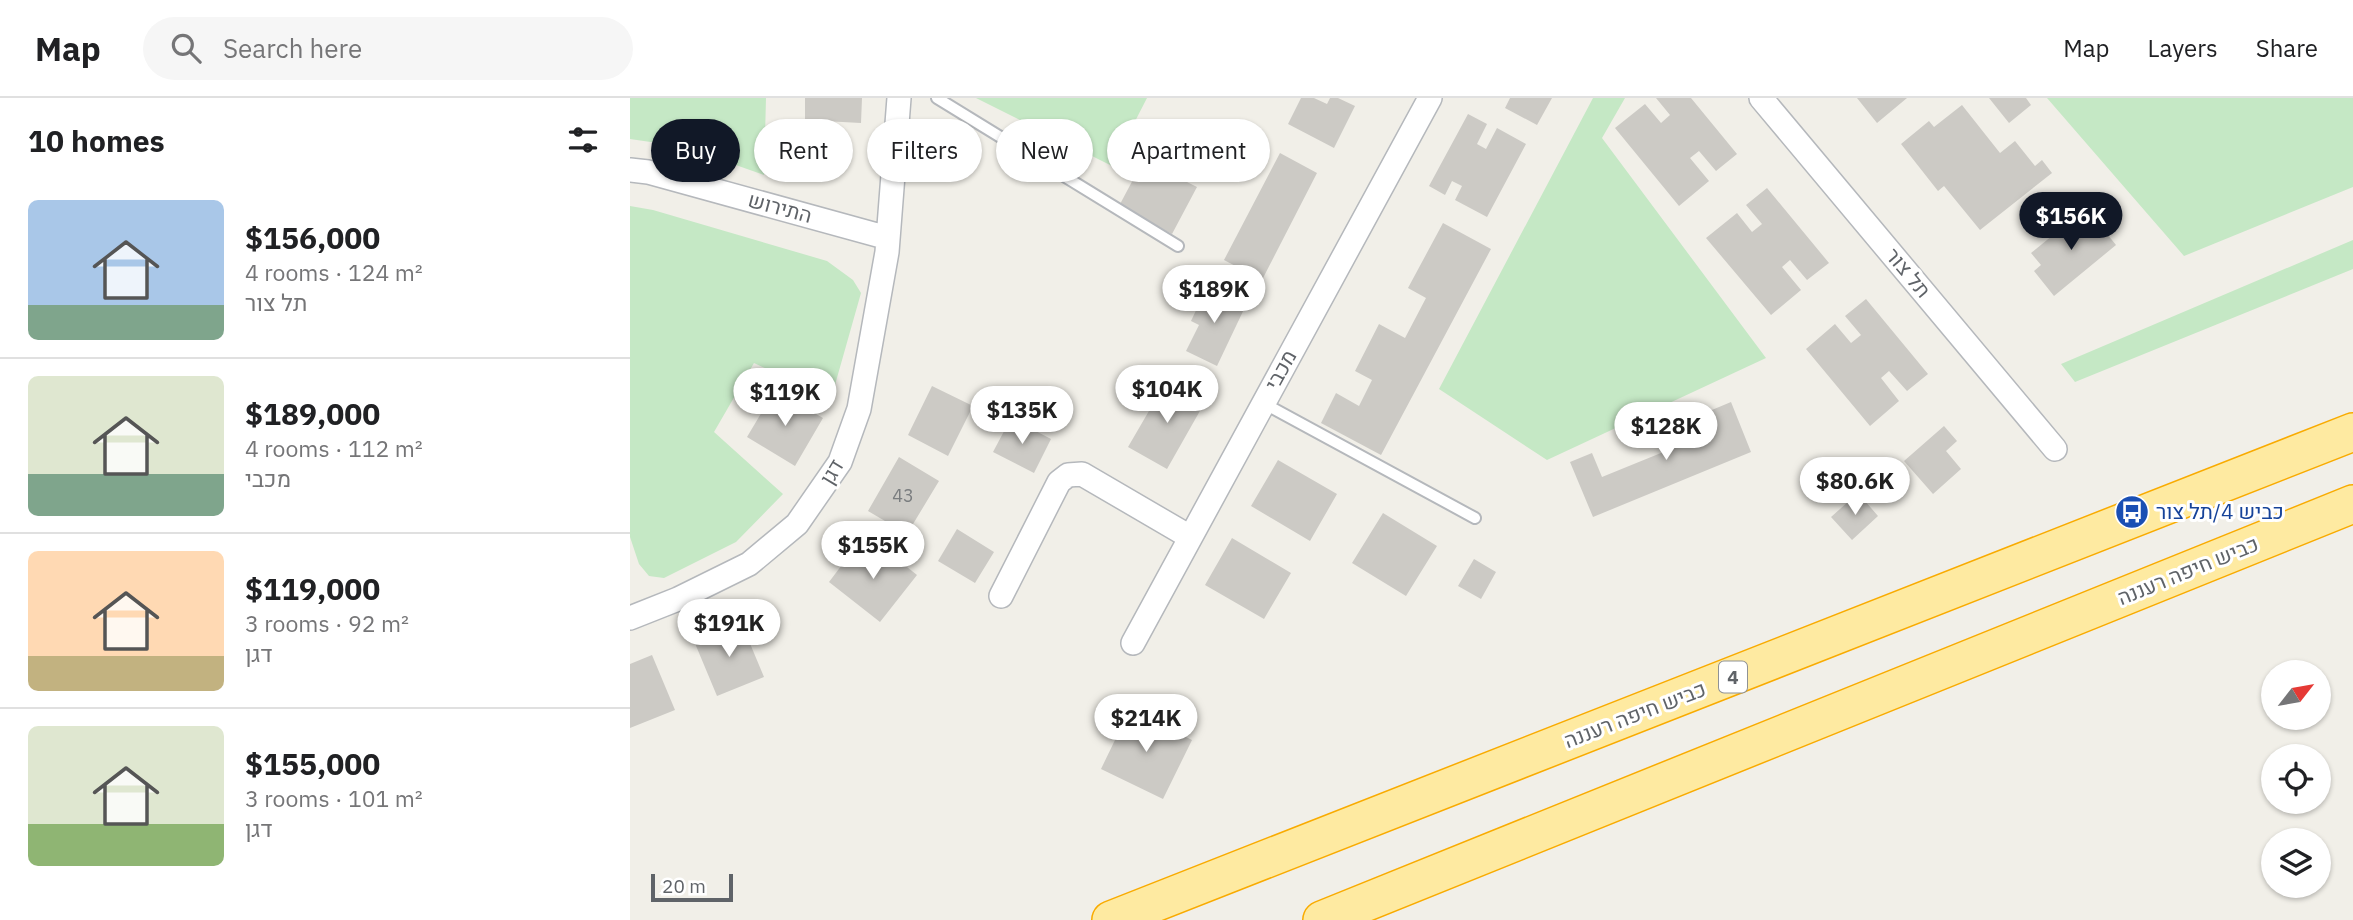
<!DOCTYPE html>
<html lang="en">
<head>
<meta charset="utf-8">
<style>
  body { margin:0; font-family:"IBM Plex Sans",Heebo,sans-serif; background:#f6f6f6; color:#202124; height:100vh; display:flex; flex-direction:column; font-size:26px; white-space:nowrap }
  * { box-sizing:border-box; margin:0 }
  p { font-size:23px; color:#757577 }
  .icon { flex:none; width:38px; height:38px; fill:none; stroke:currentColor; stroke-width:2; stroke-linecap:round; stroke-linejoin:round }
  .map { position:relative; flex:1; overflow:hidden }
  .side { display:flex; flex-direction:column; background:#fff; width:630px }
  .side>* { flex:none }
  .guide { position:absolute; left:21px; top:21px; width:665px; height:63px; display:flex; gap:14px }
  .needle { width:46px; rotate:59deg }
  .buttons { position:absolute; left:1631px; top:562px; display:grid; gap:14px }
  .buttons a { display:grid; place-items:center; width:70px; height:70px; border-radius:50%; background:#fff; box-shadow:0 2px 5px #0004; font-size:35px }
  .scale { position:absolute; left:21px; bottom:18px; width:82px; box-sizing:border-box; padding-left:7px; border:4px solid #5f6368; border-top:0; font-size:19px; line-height:24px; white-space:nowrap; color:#5f6368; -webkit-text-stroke:5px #fff; paint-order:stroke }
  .price { position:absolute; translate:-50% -60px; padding:0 16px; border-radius:24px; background:#fff; color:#222; font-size:23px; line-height:46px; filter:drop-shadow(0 2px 4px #0008) }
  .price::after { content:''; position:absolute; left:50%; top:42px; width:21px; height:16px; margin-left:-10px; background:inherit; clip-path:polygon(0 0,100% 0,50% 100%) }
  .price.current { background:#111827; color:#fff }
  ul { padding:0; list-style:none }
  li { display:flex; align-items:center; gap:21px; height:175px; padding:0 28px }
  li+li { border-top:2px solid #e0e0e0 }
  li span { display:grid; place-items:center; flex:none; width:196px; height:140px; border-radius:10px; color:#555 }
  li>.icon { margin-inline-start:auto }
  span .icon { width:84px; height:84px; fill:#fffc; stroke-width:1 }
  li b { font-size:30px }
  h2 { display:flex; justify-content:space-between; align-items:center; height:84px; padding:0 28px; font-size:30px }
  .chip { padding:0 24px; border-radius:32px; background:#fff; box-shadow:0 2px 5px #0004; font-size:24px; line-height:63px }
  .chip.current { background:#111827; color:#fff }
  header { display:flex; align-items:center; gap:42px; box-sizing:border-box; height:98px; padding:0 35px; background:#fff; border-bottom:2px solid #e0e0e0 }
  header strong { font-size:33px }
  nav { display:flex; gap:38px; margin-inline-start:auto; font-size:24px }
  .search { width:490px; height:63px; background:#f6f6f6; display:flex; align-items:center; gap:18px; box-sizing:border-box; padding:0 24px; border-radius:38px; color:#757577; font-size:26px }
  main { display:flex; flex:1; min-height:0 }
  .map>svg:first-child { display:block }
  .green { fill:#c5e8c5 }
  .building { fill:#cccac5 }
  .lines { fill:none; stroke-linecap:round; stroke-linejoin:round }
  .service-casing { stroke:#b5b8bc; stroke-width:14 }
  .minor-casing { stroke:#b5b8bc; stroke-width:26 }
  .trunk-casing { stroke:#f9ab00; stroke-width:40 }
  .service { stroke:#fff; stroke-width:10 }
  .minor { stroke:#fff; stroke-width:23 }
  .trunk { stroke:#feeaa1; stroke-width:37 }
  .labels { text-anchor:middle; stroke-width:6; stroke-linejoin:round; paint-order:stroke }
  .number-label { font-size:18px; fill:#7a7d7f }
  .shield { fill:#fff; stroke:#8f9295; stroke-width:2 }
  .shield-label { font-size:19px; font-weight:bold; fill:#5f6368 }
  .street-label { font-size:21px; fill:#5f6368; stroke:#fff }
  .transit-label { font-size:21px; fill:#164399; stroke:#fff; text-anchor:start }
</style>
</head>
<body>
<header>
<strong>Map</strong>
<div class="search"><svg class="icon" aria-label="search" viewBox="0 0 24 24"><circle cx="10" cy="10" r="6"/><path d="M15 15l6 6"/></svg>Search here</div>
<nav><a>Map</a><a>Layers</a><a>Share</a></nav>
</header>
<main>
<section class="side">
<h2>10 homes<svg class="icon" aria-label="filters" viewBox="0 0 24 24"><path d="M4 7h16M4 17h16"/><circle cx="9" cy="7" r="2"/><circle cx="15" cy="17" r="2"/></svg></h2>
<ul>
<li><span style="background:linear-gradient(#a9c7e8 75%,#7fa58c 0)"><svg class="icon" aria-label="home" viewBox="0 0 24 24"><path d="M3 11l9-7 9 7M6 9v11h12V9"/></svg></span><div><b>$156,000</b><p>4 rooms · 124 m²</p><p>תל צור</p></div></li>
<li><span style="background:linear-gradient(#dfe7d0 70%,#7fa58c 0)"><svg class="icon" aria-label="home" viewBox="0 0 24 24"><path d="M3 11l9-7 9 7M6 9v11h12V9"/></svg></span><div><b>$189,000</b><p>4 rooms · 112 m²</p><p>מכבי</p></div></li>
<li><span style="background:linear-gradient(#ffd9b3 75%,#c2b280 0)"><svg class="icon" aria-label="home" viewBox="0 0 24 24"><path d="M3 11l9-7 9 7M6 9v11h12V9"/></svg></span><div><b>$119,000</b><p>3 rooms · 92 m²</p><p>דגן</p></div></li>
<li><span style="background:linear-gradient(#dfe7d0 70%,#8fb573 0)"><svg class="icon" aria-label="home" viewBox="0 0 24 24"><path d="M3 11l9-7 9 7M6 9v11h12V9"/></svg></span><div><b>$155,000</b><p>3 rooms · 101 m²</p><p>דגן</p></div></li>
</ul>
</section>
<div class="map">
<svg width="1723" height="822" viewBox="0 0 1723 822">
  <rect width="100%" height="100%" fill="#f1efe8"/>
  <path class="green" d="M 0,0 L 136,0 L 134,77 L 55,49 L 0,41 Z
    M 346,0 L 517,0 L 482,68 Z
    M 963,0 L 995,0 L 972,40 L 1136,260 L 917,362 L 809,291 Z
    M 1417,0 L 1723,0 L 1723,89 L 1554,158 Z
    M 0,108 L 23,112 L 197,163 L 223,182 L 231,195 L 201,301 L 124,265 L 84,334 L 153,396 L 106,444 L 34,480 L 19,478 L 9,466 L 0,439 Z
    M 1723,142 L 1723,171 L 1445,284 L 1431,266 Z"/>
  <path class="building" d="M 175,0 L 232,0 L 231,25 L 175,22 Z
    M 671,0 L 684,0 L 697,6 L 700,0 L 708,0 L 725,8 L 704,50 L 658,26 Z
    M 880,0 L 922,0 L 907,27 L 875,10 Z
    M 1026,0 L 1061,0 L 1107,56 L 1086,73 L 1069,53 L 1060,60 L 1079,83 L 1049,108 L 985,30 L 1015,6 L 1031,25 L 1040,17 Z
    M 1227,0 L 1277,0 L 1247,25 Z
    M 1359,0 L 1396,0 L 1401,7 L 1379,25 Z
    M 1332,7 L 1370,55 L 1385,43 L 1405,68 L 1412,62 L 1422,75 L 1350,132 L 1314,88 L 1308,93 L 1271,46 L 1299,23 L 1304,29 Z
    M 838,16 L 857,26 L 847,46 L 856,51 L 867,30 L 896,46 L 857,119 L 825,102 L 832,88 L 822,83 L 815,97 L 799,88 Z
    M 522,46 L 549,61 L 546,67 L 561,75 L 557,84 L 567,89 L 542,136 L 489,108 Z
    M 650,55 L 687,75 L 632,182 L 594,162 Z
    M 1137,90 L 1199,165 L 1177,182 L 1160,162 L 1152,169 L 1171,192 L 1141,217 L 1076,140 L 1107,115 L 1122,134 L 1132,126 L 1116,107 Z
    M 1456,110 L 1486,147 L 1424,198 L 1404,173 L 1411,167 L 1401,155 Z
    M 813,125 L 861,151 L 751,357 L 691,325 L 706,295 L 729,308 L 742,282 L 725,273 L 749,226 L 775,240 L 796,200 L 778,190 Z
    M 577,189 L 616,207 L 587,268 L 556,253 L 569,227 L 561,223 Z
    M 1236,201 L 1298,276 L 1277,293 L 1259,273 L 1251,280 L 1269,303 L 1240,328 L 1176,251 L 1205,226 L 1221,245 L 1231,237 L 1215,218 Z
    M 537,282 L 575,304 L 537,371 L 498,349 Z
    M 302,288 L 343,308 L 318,358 L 278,337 Z
    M 145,292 L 193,320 L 165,368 L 117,339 Z
    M 1101,304 L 1121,354 L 963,419 L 940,364 L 962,355 L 972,379 L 1053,346 L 1046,327 Z
    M 381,320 L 421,341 L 404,375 L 363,354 Z
    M 1314,328 L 1327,343 L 1316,353 L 1331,371 L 1303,396 L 1274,363 Z
    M 269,359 L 309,383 L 277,436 L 238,413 Z
    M 648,362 L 707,396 L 680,443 L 621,408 Z
    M 1228,395 L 1248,418 L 1222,442 L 1201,419 Z
    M 753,415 L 807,448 L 776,498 L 722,465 Z
    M 327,431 L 364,454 L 345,485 L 308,463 Z
    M 602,440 L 661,475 L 634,521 L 575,487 Z
    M 227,447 L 243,460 L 252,449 L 287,477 L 250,524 L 199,484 Z
    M 844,461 L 866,474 L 851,501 L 828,488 Z
    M 111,524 L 134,579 L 87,598 L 64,543 Z
    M 22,557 L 45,612 L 0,630 L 0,566 Z
    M 500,611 L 562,642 L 533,701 L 471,671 Z"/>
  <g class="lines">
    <g class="service-casing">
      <path id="service" d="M 307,0 L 548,148
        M 633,305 L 845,420"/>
    </g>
    <g class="minor-casing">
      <path id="minor" d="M 1131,0 L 1425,351
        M 0,72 L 18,74 L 258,140
        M 371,498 L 429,384 L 438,377 L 452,376 L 560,439
        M 0,520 L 48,501 L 119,466 L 167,426 L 210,364 L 229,311 L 257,154 L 269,0
        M 503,545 L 800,0"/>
    </g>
    <g class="trunk-casing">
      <path id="trunk" d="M 481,822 L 1723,334
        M 692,822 L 1723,406"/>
    </g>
    <use href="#service" class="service"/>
    <use href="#minor" class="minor"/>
    <use href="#trunk" class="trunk"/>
  </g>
  <defs>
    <g id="bus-disc" transform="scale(1.75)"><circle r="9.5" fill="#1a4fb4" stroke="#fff"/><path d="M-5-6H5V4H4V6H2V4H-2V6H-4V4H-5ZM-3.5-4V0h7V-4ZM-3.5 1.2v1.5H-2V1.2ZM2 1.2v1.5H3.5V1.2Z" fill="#fff"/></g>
  </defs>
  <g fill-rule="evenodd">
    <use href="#bus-disc" x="1502" y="414"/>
  </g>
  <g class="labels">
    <g class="number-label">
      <text x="273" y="404">43</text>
    </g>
    <rect class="shield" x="1089" y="563.5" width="28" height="31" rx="5"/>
    <g class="shield-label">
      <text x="1103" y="586">4</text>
    </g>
    <g class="street-label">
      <text transform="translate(150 110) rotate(15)" y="7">התירוש</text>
      <text transform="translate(1278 175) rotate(50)" y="7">תל צור</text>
      <text transform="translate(651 272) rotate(-61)" y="7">מכבי</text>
      <text transform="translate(202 374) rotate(-59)" y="7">דגן</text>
      <text transform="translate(1558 473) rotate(-22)" y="7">כביש חיפה רעננה</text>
      <text transform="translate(1005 617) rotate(-21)" y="7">כביש חיפה רעננה</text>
    </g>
    <g class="transit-label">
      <text x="1526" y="421">כביש 4/תל צור</text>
    </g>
  </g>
</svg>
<div class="buttons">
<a><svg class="needle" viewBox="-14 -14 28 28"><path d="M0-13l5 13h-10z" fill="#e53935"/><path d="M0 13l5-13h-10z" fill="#757577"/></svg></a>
<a><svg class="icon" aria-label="locate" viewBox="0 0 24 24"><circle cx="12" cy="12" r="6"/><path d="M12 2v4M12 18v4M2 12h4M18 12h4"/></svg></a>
<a><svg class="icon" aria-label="layers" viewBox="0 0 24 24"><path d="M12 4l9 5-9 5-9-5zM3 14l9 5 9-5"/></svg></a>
</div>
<div class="scale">20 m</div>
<b class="price current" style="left:1441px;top:154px">$156K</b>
<b class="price" style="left:584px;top:227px">$189K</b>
<b class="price" style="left:537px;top:327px">$104K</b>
<b class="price" style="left:155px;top:330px">$119K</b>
<b class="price" style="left:392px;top:348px">$135K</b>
<b class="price" style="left:1036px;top:364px">$128K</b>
<b class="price" style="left:1225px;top:419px">$80.6K</b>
<b class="price" style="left:243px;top:483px">$155K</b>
<b class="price" style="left:99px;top:561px">$191K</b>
<b class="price" style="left:516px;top:656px">$214K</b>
<div class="guide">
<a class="chip current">Buy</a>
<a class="chip">Rent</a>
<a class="chip">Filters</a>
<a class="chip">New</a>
<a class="chip">Apartment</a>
</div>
</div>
</main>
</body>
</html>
